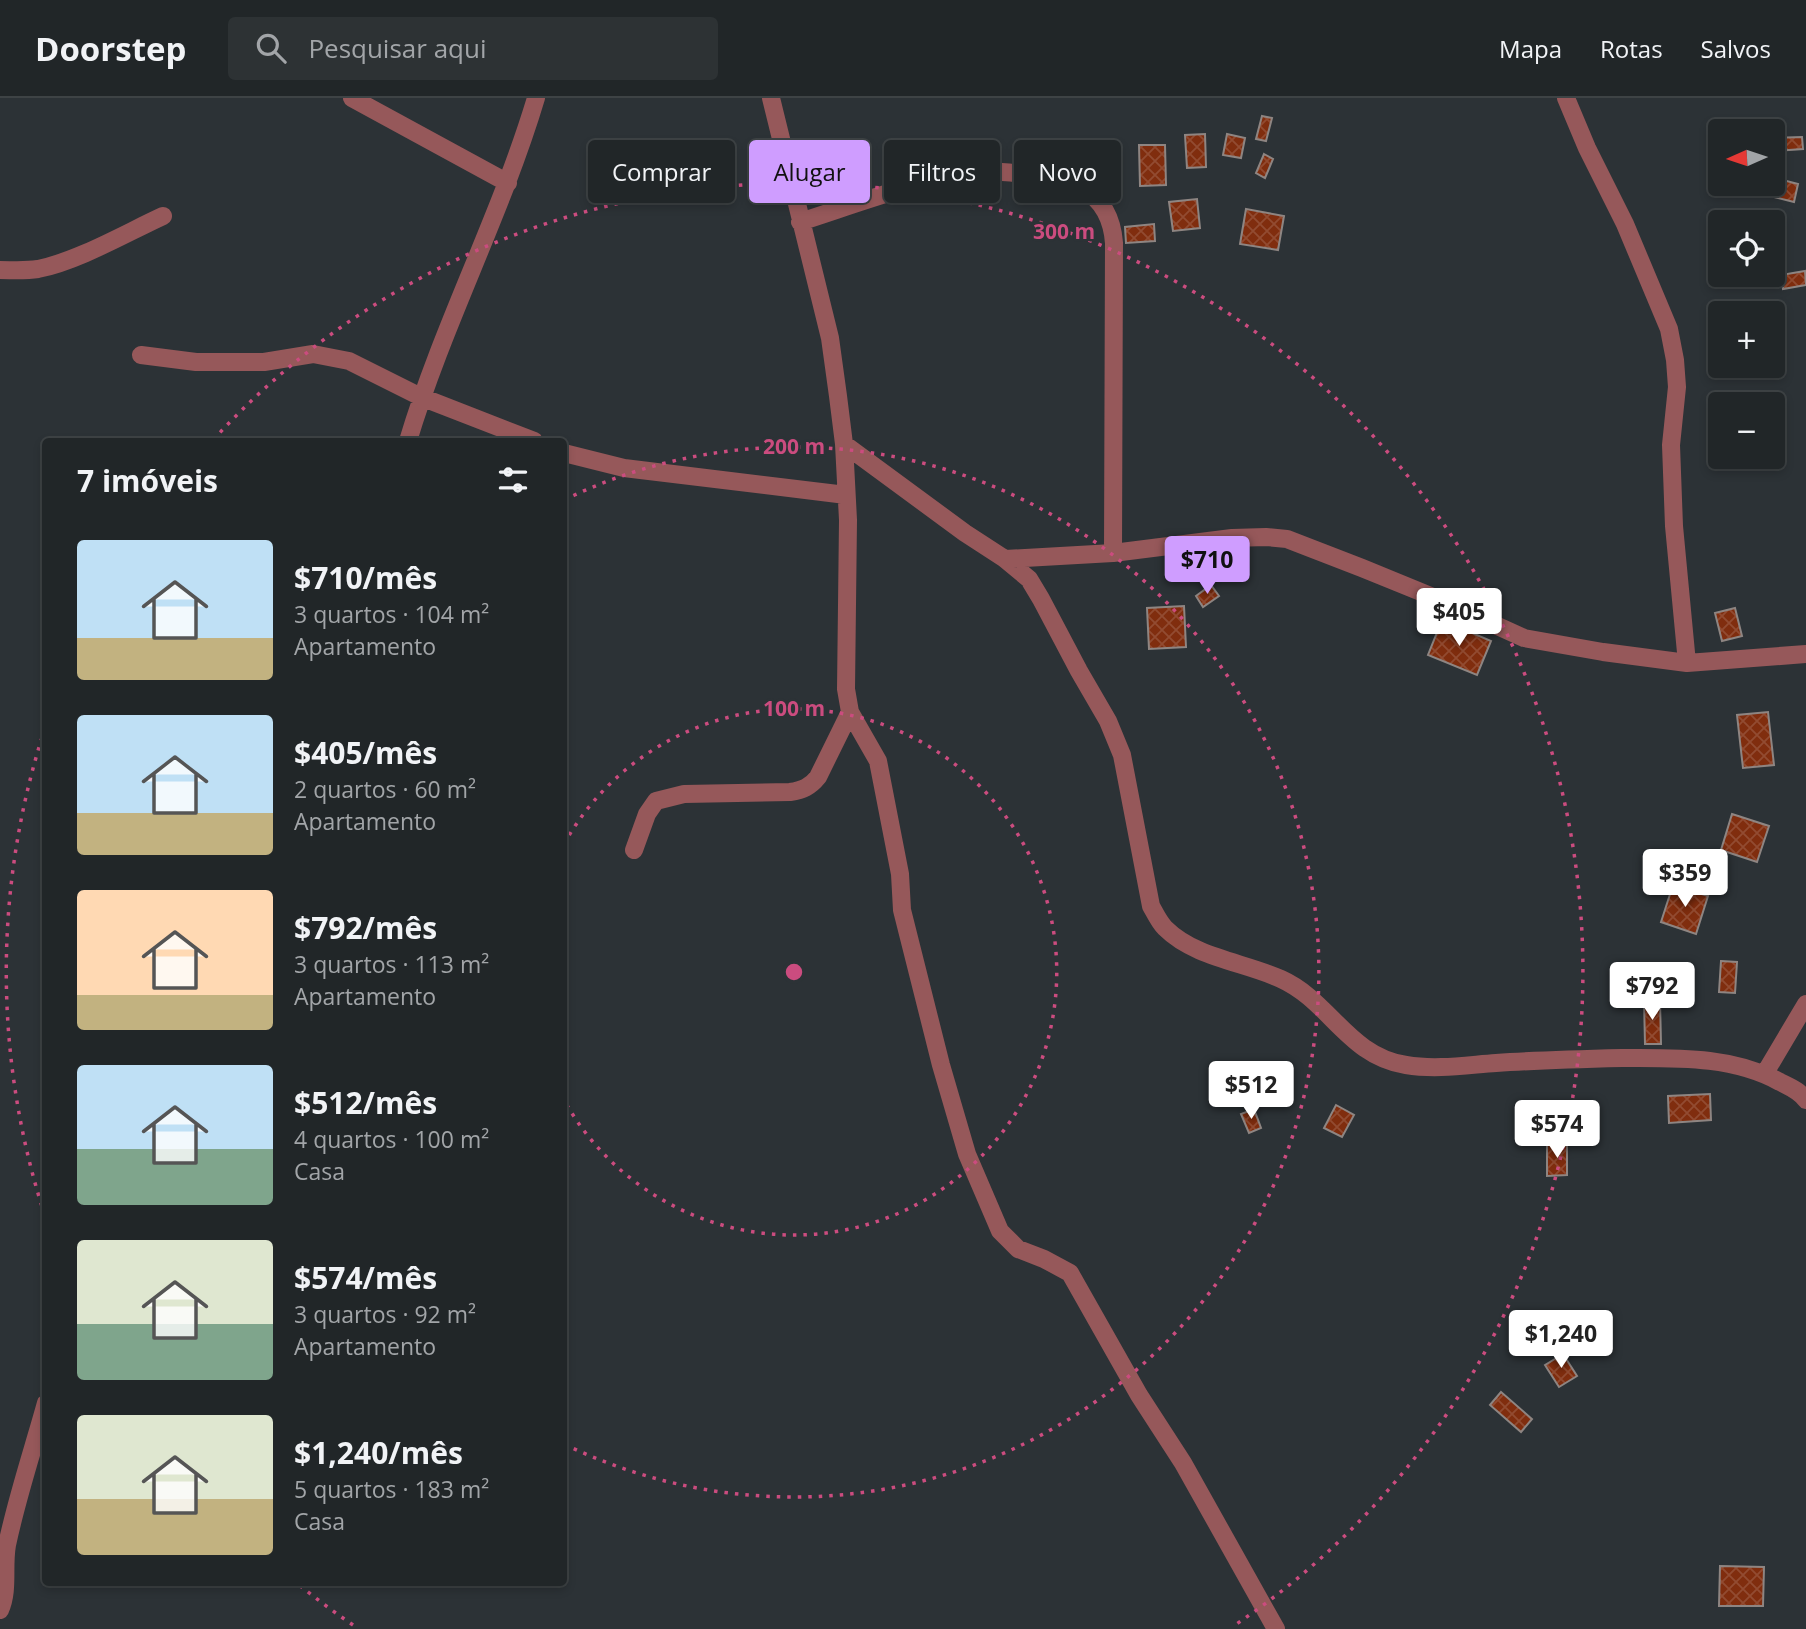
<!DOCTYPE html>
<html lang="pt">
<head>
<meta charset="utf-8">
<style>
  body { margin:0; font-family:"Open Sans",sans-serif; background:#2d3234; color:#f1f3f6; height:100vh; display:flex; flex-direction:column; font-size:26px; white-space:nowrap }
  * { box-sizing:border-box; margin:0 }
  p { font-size:23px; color:#a2a5a8 }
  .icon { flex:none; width:38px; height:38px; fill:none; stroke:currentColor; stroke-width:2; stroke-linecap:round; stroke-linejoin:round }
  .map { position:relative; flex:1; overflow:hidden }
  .drawer { position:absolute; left:42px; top:340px; width:525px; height:1148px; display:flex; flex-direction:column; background:#212628; border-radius:7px; box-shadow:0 4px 10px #0003,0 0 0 2px #3e4345 }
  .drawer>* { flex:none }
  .guide { position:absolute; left:588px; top:42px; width:665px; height:63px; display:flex; gap:14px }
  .needle { width:46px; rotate:267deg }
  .buttons { position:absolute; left:1708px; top:21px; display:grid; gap:14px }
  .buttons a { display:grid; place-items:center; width:77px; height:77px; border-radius:7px; background:#212628; box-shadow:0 4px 10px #0003,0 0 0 2px #3e4345; font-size:35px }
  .price { position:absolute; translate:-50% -60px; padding:0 16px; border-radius:7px; background:#fff; color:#222; font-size:23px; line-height:46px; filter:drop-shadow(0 2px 4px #0008) }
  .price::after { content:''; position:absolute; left:50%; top:42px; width:21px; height:16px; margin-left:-10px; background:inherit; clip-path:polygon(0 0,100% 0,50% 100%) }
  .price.active { background:#cf9dff; color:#111 }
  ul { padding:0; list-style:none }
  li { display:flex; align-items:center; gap:21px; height:175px; padding:0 35px }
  li span { display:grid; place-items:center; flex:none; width:196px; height:140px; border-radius:7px; color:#555 }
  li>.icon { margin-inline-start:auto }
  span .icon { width:84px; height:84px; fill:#fffc; stroke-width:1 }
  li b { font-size:30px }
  h2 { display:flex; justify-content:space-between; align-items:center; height:84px; padding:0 35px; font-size:30px }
  .pill { padding:0 24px; border-radius:7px; background:#212628; box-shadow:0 4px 10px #0003,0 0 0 2px #3e4345; font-size:24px; line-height:63px }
  .pill.active { background:#cf9dff; color:#111 }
  header { display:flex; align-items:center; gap:42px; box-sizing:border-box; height:98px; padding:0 35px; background:#212628; border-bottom:2px solid #3e4345 }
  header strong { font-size:33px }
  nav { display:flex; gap:38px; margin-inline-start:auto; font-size:24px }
  .search { width:490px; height:63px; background:#2d3234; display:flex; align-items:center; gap:18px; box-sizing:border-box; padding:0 24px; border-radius:7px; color:#a2a5a8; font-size:26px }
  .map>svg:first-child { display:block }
  .building { fill:url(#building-cross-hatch); stroke:#8e8582; stroke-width:2 }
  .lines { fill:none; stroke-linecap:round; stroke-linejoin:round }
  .minor { stroke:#96585a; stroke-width:18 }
  .ring { fill:none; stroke:#cb4c7f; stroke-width:3.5; stroke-dasharray:3.5 7 }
  .centre { fill:#cb4c7f; stroke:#2c3236; stroke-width:3.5 }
  .ring-label { font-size:21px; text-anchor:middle; font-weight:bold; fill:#cb4c7f; stroke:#2c3236; stroke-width:5; stroke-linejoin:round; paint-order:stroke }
</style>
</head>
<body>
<header>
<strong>Doorstep</strong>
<div class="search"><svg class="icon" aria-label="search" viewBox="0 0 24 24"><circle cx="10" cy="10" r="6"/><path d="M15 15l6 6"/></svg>Pesquisar aqui</div>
<nav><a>Mapa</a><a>Rotas</a><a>Salvos</a></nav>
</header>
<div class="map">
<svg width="1806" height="1531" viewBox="0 0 1806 1531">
  <defs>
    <pattern id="building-cross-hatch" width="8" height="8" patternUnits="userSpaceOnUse" patternTransform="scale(1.75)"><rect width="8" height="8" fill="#802d0e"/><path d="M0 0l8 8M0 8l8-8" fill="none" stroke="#924b31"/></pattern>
  </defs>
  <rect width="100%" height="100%" fill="#2c3236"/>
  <path class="building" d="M 1262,18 L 1272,20 L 1266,43 L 1256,41 Z
    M 1205,36 L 1206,69 L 1187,70 L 1185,37 Z
    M 1227,36 L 1245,40 L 1241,60 L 1223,57 Z
    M 1802,39 L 1803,51 L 1773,53 L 1773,40 Z
    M 1139,47 L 1165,47 L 1166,87 L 1140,88 Z
    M 1264,56 L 1273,61 L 1265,80 L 1256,75 Z
    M 1775,80 L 1798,86 L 1794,104 L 1770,98 Z
    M 1197,101 L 1200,130 L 1173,133 L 1169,104 Z
    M 1246,111 L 1284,118 L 1278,152 L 1240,146 Z
    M 1154,126 L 1155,143 L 1126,145 L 1125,129 Z
    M 1805,173 L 1806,187 L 1783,191 L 1781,177 Z
    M 1211,487 L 1219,498 L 1203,509 L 1196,498 Z
    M 1184,508 L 1186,549 L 1149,551 L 1147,510 Z
    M 1735,510 L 1742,538 L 1722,543 L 1715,515 Z
    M 1442,522 L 1491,543 L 1477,577 L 1428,557 Z
    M 1768,614 L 1774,667 L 1743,670 L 1737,617 Z
    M 1732,716 L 1769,728 L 1757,764 L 1721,752 Z
    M 1673,787 L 1708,798 L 1696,836 L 1661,824 Z
    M 1721,863 L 1737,864 L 1735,895 L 1719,894 Z
    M 1644,902 L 1660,902 L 1661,946 L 1645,946 Z
    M 1710,996 L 1711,1022 L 1669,1025 L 1668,998 Z
    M 1336,1007 L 1354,1017 L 1342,1039 L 1324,1030 Z
    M 1254,1011 L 1261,1030 L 1249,1035 L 1241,1016 Z
    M 1547,1046 L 1567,1046 L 1567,1077 L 1547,1078 Z
    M 1563,1256 L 1577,1278 L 1559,1289 L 1545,1267 Z
    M 1501,1294 L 1532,1321 L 1521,1334 L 1490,1307 Z
    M 1720,1468 L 1764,1469 L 1763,1508 L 1719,1508 Z"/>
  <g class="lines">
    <path class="minor" d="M 352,0 L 508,85
      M 771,0 L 830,240 L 838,298 L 844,346 L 848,422 L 846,591 L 850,614 L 878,663 L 900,776 L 902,812 L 941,967 L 967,1056 L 1000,1133 L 1018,1151 L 1044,1161 L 1070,1175 L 1139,1297 L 1183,1365 L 1276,1531
      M 1566,0 L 1587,50 L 1625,126 L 1669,231 L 1675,262 L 1677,289 L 1671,347 L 1674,428 L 1687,565
      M 800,124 C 856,106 911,85 969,75 C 986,72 1006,74 1023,76 C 1069,81 1110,90 1114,145 L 1113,455
      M 0,172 C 13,172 25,173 38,171 C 78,163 126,135 163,118
      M 141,257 L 196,264 L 264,264 L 313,256 L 349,263 L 421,299 L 534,343
      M 408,343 C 443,226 501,117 536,0
      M 844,346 L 965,435 L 1005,461 L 1029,481 L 1041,501 L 1079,573 L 1108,623 L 1122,657 L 1151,808 C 1155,815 1159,824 1165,830 C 1195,860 1244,864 1281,881 C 1330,903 1348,958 1406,967 C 1436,972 1467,967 1496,965 C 1539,962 1582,961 1624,960 C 1677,960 1733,958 1780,984 C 1790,989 1800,993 1806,1002
      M 564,355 L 624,370 L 846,397
      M 1005,461 L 1113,455 L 1232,440 L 1266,439 L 1287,441 L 1362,470 L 1438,501 L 1524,540 L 1603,554 L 1687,565 L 1806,556
      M 634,752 L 647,716 L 656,703 L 684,696 L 790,694 C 803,692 810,689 818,679 L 850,614
      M 1765,975 L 1806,906
      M 0,1512 C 9,1492 3,1469 7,1447 C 17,1399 33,1352 46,1305"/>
  </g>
  <g class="ring">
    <path d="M564 746A263 263 0 1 1 564 1002"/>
    <path d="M564 402A525 525 0 1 1 564 1346"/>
    <path d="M353 1527A788 788 0 0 1 298 1486M45 1118A788 788 0 0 1 45 630M213 342A788 788 0 1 1 1235 1527"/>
  </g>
  <circle cx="794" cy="874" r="10" class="centre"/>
  <g class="ring-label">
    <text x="1064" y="141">300 m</text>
    <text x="794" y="356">200 m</text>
    <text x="794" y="618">100 m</text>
  </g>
</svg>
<div class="buttons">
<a><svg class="needle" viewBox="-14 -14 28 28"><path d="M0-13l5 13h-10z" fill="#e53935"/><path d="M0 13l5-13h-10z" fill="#a2a5a8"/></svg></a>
<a><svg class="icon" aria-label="locate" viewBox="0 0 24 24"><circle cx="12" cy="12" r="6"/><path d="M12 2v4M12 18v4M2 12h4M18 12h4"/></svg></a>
<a>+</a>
<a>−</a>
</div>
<b class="price active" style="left:1207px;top:498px">$710</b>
<b class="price" style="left:1459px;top:550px">$405</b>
<b class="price" style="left:1685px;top:811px">$359</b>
<b class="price" style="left:1652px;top:924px">$792</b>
<b class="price" style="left:1251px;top:1023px">$512</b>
<b class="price" style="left:1557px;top:1062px">$574</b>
<b class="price" style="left:1561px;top:1272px">$1,240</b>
<div class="guide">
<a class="pill">Comprar</a>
<a class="pill active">Alugar</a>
<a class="pill">Filtros</a>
<a class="pill">Novo</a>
</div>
<section class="drawer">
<h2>7 imóveis<svg class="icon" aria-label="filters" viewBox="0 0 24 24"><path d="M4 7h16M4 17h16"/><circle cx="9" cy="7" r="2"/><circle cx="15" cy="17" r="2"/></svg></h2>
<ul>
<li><span style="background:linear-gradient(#bfe0f5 70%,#c2b280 0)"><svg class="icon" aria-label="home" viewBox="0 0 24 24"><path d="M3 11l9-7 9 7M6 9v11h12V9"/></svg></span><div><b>$710/mês</b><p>3 quartos · 104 m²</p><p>Apartamento</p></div></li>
<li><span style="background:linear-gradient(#bfe0f5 70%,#c2b280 0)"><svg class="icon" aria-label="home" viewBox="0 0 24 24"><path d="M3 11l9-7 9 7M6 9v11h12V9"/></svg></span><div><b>$405/mês</b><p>2 quartos · 60 m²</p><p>Apartamento</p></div></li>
<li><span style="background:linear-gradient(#ffd9b3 75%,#c2b280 0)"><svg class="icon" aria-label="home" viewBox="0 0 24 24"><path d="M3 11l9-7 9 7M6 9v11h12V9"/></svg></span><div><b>$792/mês</b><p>3 quartos · 113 m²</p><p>Apartamento</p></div></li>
<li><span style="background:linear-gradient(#bfe0f5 60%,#7fa58c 0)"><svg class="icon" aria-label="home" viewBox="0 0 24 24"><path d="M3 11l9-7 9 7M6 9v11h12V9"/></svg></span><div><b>$512/mês</b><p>4 quartos · 100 m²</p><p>Casa</p></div></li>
<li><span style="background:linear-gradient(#dfe7d0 60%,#7fa58c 0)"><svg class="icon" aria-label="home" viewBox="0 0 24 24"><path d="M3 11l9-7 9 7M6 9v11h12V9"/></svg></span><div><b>$574/mês</b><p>3 quartos · 92 m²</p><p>Apartamento</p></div></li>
<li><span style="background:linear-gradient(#dfe7d0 60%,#c2b280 0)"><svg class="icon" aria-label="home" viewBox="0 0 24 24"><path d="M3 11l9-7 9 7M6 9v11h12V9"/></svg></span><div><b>$1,240/mês</b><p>5 quartos · 183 m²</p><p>Casa</p></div></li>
</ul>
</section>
</div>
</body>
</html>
